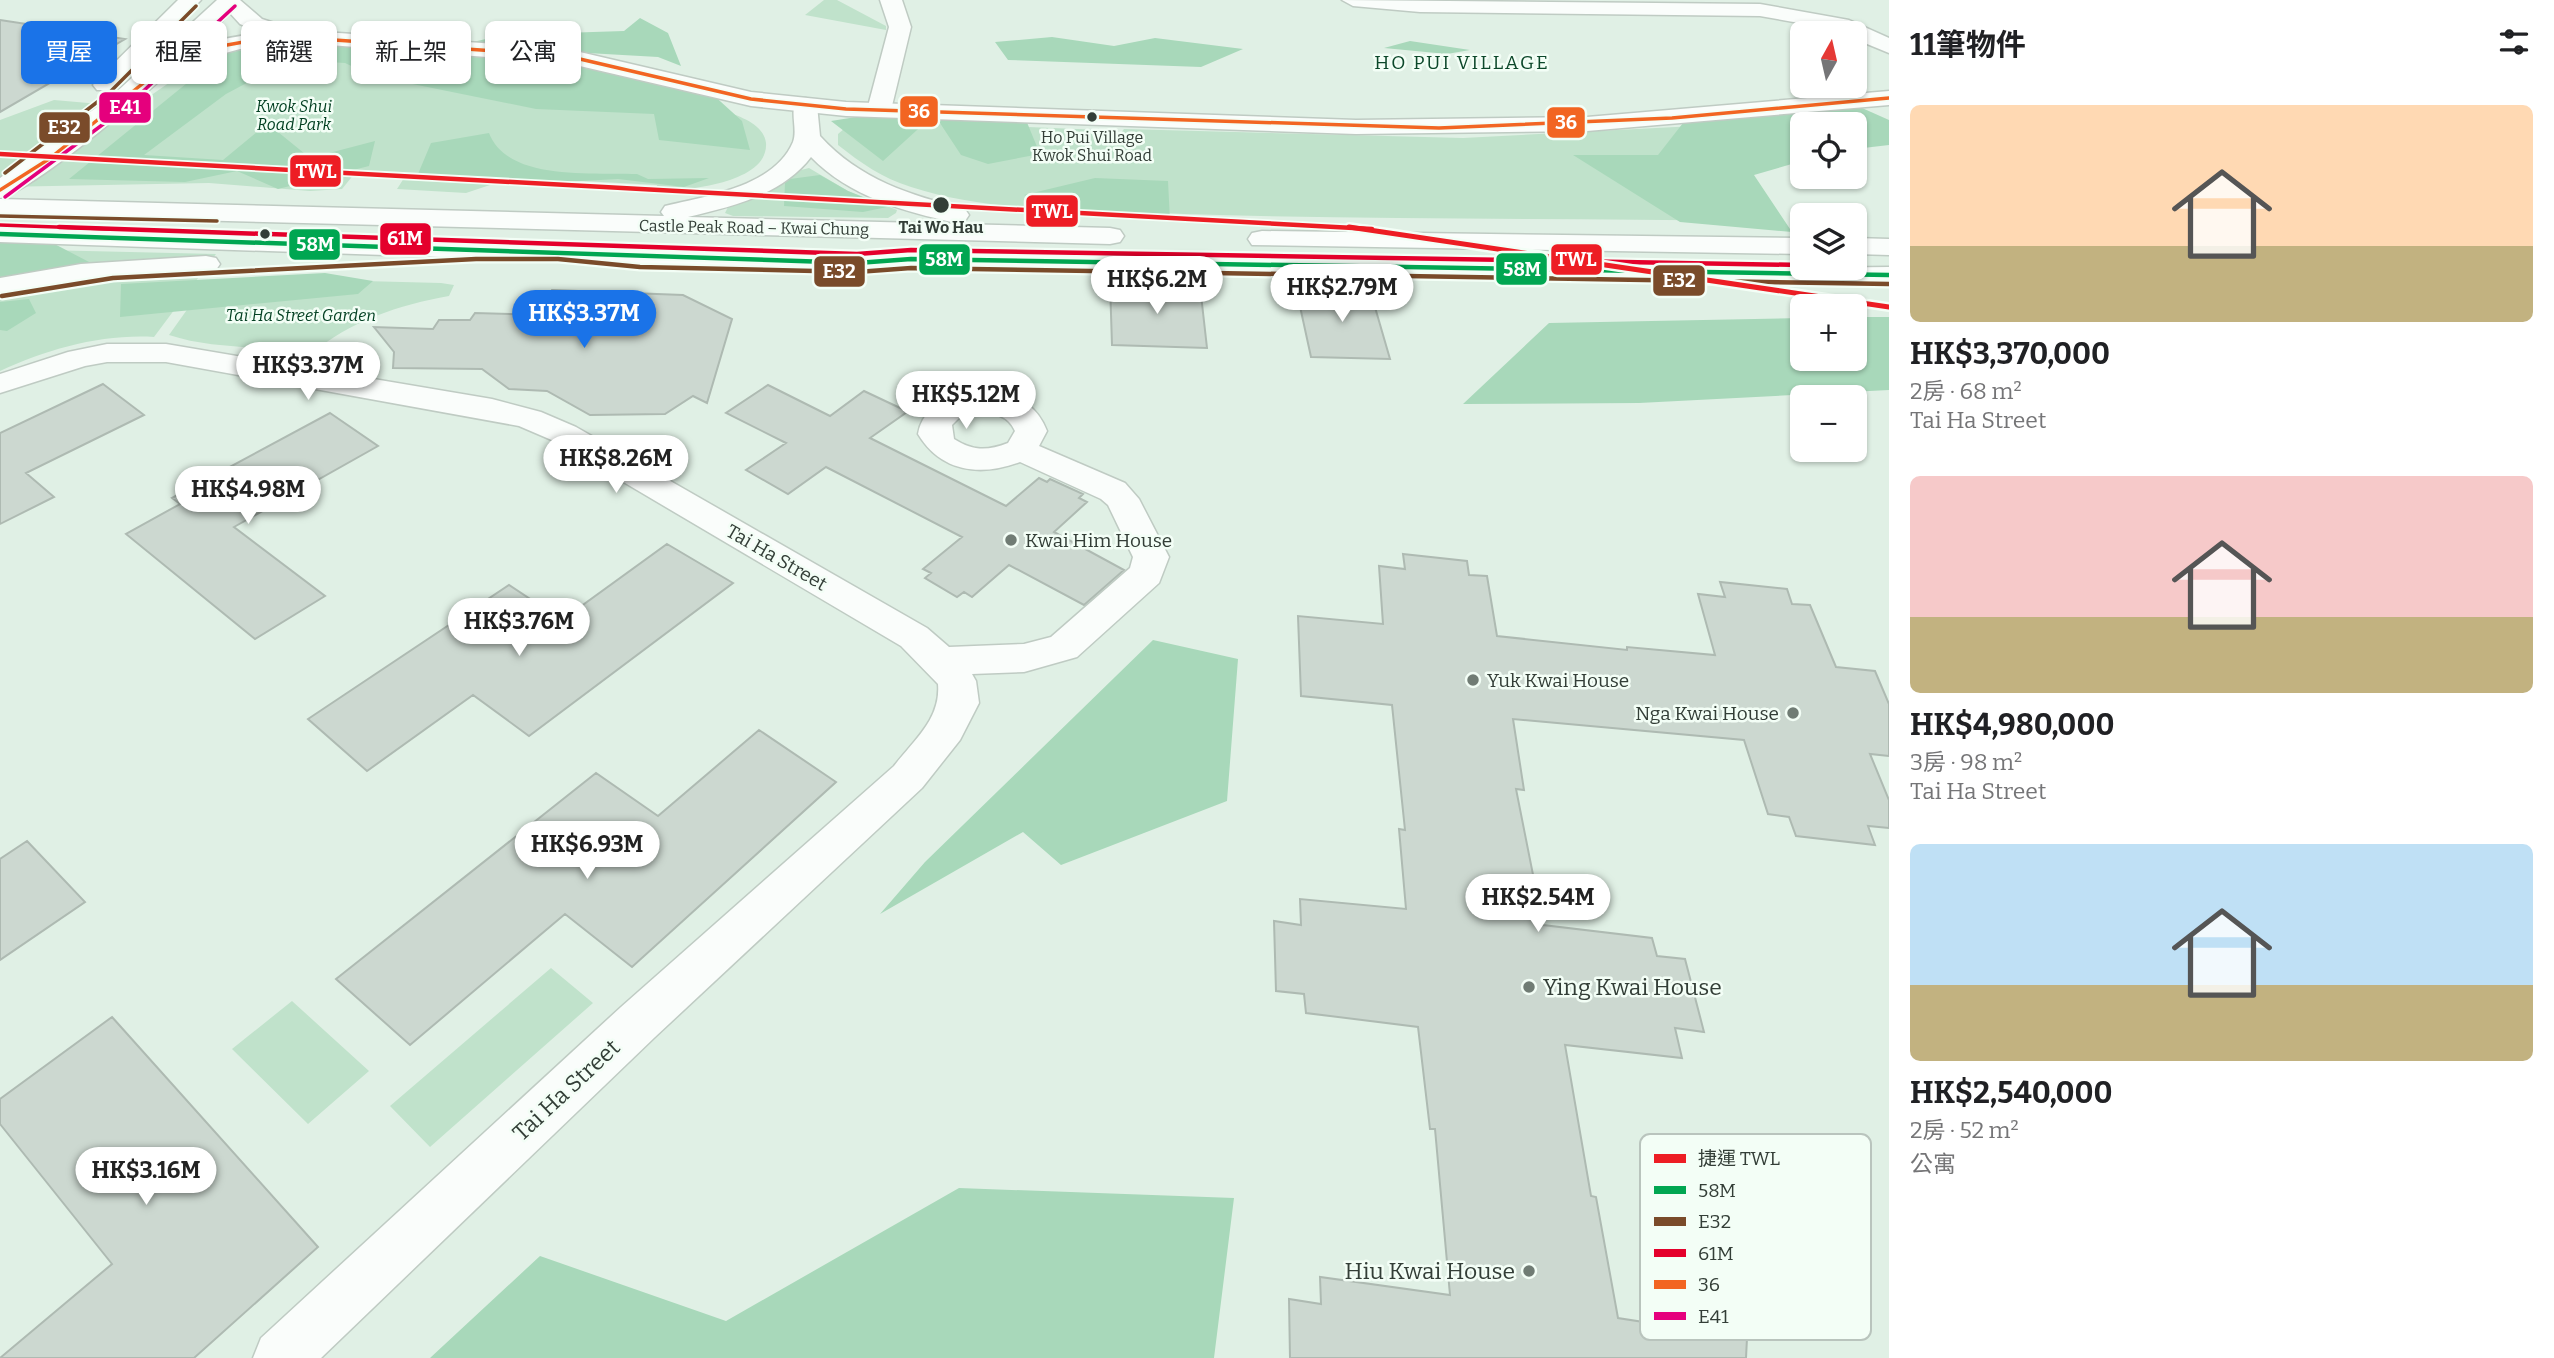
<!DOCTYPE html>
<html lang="zh-TW">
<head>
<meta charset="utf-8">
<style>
  body { margin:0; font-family:Bitter,"Noto Sans TC",serif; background:#f6f6f6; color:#202124; height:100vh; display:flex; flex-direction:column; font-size:26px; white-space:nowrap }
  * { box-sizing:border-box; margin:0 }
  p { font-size:23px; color:#757577 }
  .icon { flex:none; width:38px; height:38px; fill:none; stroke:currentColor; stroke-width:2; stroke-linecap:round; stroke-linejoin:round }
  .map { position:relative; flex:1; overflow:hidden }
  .side { display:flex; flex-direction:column; background:#fff; width:665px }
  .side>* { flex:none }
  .banner { position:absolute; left:21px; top:21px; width:665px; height:63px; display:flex; gap:14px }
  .needle { width:46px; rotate:8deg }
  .buttons { position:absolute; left:1790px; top:21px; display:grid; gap:14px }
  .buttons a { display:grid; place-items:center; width:77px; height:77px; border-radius:10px; background:#fff; box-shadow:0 2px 5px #0004; font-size:35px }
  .price { position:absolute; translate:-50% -60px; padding:0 16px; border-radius:24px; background:#fff; color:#222; font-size:23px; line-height:46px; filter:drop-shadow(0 2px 4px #0008) }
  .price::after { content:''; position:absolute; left:50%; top:42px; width:21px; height:16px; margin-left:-10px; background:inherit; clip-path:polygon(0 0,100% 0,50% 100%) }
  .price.on { background:#1a73e8; color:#fff }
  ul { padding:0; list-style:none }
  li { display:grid; align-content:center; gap:14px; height:371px; padding:0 21px }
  li span { display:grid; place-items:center; height:217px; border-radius:10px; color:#555 }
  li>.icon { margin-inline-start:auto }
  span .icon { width:126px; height:126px; fill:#fffc; stroke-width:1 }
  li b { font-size:30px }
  h2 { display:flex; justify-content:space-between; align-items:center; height:84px; padding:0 21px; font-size:30px }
  .pill { padding:0 24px; border-radius:10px; background:#fff; box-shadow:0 2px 5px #0004; font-size:24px; line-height:63px }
  .pill.on { background:#1a73e8; color:#fff }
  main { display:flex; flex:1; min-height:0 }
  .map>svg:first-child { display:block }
  .green { fill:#c0e2cb }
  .forest { fill:#a8d8ba }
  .building { fill:#ccd8d0; stroke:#aebab2; stroke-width:2 }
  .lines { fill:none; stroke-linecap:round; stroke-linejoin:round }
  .street-casing { stroke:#bfcbc3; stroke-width:3 }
  .secondary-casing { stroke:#bfcbc3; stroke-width:3 }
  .primary-casing { stroke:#bfcbc3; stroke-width:3 }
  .street { fill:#fafdfb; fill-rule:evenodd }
  .secondary { fill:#fafdfb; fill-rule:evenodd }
  .primary { fill:#fafdfb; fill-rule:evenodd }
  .bus-1-casing { stroke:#f3fef6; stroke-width:9 }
  .bus-2-far1-casing { stroke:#f3fef6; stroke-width:7 }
  .bus-2-casing { stroke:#f3fef6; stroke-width:9 }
  .bus-3-far1-casing { stroke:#f3fef6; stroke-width:7 }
  .bus-3-casing { stroke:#f3fef6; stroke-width:9 }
  .bus-4-casing { stroke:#f3fef6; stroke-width:7 }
  .bus-5-casing { stroke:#f3fef6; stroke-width:7 }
  .bus-1 { stroke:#00a651; stroke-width:4.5 }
  .bus-2-far1 { stroke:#7a4b2a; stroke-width:3.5 }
  .bus-2 { stroke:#7a4b2a; stroke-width:4.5 }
  .bus-3-far1 { stroke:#e4002b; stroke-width:3.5 }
  .bus-3 { stroke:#e4002b; stroke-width:4.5 }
  .bus-4 { stroke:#f26522; stroke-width:3.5 }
  .bus-5 { stroke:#e5007d; stroke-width:3.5 }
  .metro-1-far1-casing { stroke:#f3fef6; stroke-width:8 }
  .metro-1-casing { stroke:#f3fef6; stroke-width:10 }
  .metro-1-far1 { stroke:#ed1d24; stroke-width:4.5 }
  .metro-1 { stroke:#ed1d24; stroke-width:5 }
  .bus-dot { fill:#333e37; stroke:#f3fef6; stroke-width:2.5 }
  .poi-dot { fill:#707c74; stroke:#f3fef6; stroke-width:2.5 }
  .labels { text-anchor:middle; stroke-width:5; stroke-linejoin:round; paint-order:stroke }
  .far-park-label { font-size:16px; font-style:italic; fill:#044123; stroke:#f3fef6 }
  .far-bus-label { font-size:16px; fill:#333e37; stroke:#f3fef6 }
  .far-street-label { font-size:16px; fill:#333e37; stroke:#f3fef6 }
  .far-stop-label { font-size:16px; font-weight:bold; fill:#333e37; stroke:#f3fef6 }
  .far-quarter-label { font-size:19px; letter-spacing:2px; fill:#0c482a; stroke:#f3fef6 }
  .poi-label { font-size:19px; fill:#333e37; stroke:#f3fef6; text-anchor:start }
  .street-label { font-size:19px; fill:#333e37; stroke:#f3fef6 }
  .near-poi-label { font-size:23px; fill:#333e37; stroke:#f3fef6; text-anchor:start }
  .near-street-label { font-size:23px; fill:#333e37; stroke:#f3fef6 }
  .key { fill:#f3fef6; stroke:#b9c4bd; stroke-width:2 }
  .key-label { font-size:19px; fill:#333e37 }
  .line-badge { stroke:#f3fef6; stroke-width:2.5 }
  .badge-label { font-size:19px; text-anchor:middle; font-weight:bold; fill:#fff }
</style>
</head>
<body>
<main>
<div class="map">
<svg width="1889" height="1358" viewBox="0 0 1889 1358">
  <rect width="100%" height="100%" fill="#e0f0e5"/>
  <path class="green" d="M 824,0 L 837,0 L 886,26 L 886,30 L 805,15 Z
    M 281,41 L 470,53 L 724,111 C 739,116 764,124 766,143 C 769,184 682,191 655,191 L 657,185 L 546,179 L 490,185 L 466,193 L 397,189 L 406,175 L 355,173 L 342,189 L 310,191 L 209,183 L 0,187 L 0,120 L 54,100 L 134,107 L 205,58 Z
    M 875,121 L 1101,130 L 1120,134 L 1124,129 L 1463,138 L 1695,126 L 1749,221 C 1561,218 1372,220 1184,214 C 1097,210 994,214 911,187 C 882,178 861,163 838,145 L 838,134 L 845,128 Z
    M 809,168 L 848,191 L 897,210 L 896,213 L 888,218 L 733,216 L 725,213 L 729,205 L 785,183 L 801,170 Z
    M 0,249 L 216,254 L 154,337 C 101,334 48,349 0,371 Z
    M 286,279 L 441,283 L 454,285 L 449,296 C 399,305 350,321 311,354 C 264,345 214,350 169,335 L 201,290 Z
    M 551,968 L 593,1003 L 430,1147 L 390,1106 Z
    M 292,1001 L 369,1071 L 308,1124 L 232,1049 Z"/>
  <path class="forest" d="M 640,18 L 668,33 L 681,66 L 658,57 L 552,51 L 473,42 L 503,35 L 624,31 Z
    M 1052,37 L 1114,46 L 1155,38 L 1243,49 L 1201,67 L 1008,60 L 995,42 Z
    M 310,40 L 403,55 L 427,49 L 605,60 L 710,92 L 742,121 L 750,150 L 659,140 L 654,114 L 536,109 L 373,76 L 345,63 L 298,60 L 271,70 L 226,94 L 144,155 L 223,160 L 274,118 L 278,132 L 310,158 L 375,141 L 369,166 L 278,189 L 237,171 L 185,182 L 69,179 L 224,53 Z
    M 1410,41 L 1470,50 L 1447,54 L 1384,48 Z
    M 1862,108 L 1889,120 L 1889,145 L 1855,149 L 1855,124 L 1802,124 L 1802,161 L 1754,175 L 1792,232 L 1680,222 L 1573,155 L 1658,155 L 1683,123 Z
    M 881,113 L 928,120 L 883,161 L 831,121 Z
    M 936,117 L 1026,120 L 1040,154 L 988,164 L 961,155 Z
    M 489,133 C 508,182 593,172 637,174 L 648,179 L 709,178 L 684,187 L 618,179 L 506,185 L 418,174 L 431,143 Z
    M 820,175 L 848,191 L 887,207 L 863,212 L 784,206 L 785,183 L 790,179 Z
    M 1095,178 L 1168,181 L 1170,220 L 1092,217 L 1024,195 Z
    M 20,226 L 91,263 L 0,277 L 0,235 Z
    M 325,273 L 373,281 L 358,294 L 120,317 L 121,284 Z
    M 29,299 L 36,313 L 7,331 L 0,330 L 0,302 Z
    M 1855,317 L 1889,317 L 1889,390 L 1639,403 L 1463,404 L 1549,323 L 1802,318 L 1802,359 L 1855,359 Z
    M 1153,640 L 1238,659 L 1227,801 L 1061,865 L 1023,832 L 880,914 L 925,862 Z
    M 959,1188 L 1234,1198 L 1214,1358 L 430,1358 L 540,1256 L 726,1321 Z"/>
  <path class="building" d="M 0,20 L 125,39 L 0,112 Z
    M 1110,283 L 1200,286 L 1207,348 L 1112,345 Z
    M 1296,288 L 1370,290 L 1390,359 L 1311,357 Z
    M 552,290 L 683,295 L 732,319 L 707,403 L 693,396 L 665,414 L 590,415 L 547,391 L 509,389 L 482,369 L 393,368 L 394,352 L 374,327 L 433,329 L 439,320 L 470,320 L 475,313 L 540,315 Z
    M 103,384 L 144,415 L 26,473 L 54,497 L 0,524 L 0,433 Z
    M 768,385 L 830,416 L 864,391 L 900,408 L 907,412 L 870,438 L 1006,506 L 1039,478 L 1047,482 L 1050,479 L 1083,494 L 1079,498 L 1087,502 L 1054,532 L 1124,570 L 1084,605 L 1009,565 L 972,597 L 964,592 L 957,597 L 925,578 L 931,573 L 923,569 L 962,537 L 826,467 L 788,494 L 746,470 L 786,443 L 726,413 Z
    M 330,413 L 378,446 L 234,527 L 325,596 L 255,639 L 126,534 L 180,504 L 172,498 Z
    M 667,544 L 733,583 L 529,736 L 473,695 L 367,771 L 308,719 L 509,585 L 562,620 Z
    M 1403,554 L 1467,561 L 1469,575 L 1487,576 L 1497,636 L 1627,650 L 1627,647 L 1715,655 L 1698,594 L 1725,597 L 1720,582 L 1787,589 L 1792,604 L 1810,605 L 1836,667 L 1875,671 L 1889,704 L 1889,756 L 1870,754 L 1889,800 L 1889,828 L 1868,826 L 1875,845 L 1796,836 L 1789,817 L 1768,814 L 1744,740 L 1513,719 L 1524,790 L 1516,789 L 1543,925 L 1652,938 L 1657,956 L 1685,959 L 1704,1032 L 1675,1028 L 1682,1058 L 1565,1045 L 1591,1196 L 1596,1197 L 1618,1318 L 1747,1338 L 1746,1358 L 1290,1358 L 1289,1299 L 1321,1304 L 1320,1277 L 1450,1295 L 1435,1129 L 1430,1129 L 1418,1027 L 1306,1013 L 1304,994 L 1276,991 L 1274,921 L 1301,925 L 1300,899 L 1406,909 L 1399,829 L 1405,830 L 1392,705 L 1301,696 L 1298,616 L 1383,624 L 1379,566 L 1405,569 Z
    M 759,730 L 836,782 L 632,967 L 565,914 L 410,1045 L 336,979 L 596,773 L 658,816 Z
    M 27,841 L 85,902 L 0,960 L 0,859 Z
    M 112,1017 L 318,1247 L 194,1358 L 0,1358 L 112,1264 L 0,1124 L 0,1099 Z"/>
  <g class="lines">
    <g class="street-casing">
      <path id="street" d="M 880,0 L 902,0 L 911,27 L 891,110 L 887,115 L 871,115 L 867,110 L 889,27 Z
        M 1342,0 L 1760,4 L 1849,20 L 1889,38 L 1889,53 L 1855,39 L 1855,33 L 1760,16 L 1420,12 L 1353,6 Z
        M 107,344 L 166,344 L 492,399 L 541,412 L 576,427 L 927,628 L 949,647 L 1024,644 L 1051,637 L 1130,568 L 1133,557 L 1108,505 L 1101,499 L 1020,462 C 980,477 941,472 918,434 C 925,389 995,383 1028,405 C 1037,411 1043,421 1047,431 L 1039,446 L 1125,483 L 1139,499 L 1169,557 L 1159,583 L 1077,657 L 1024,672 L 972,674 L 976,681 L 979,703 L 960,740 L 922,788 L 655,1037 L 321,1358 L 253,1358 L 261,1338 L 621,1007 L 894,766 C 914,740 941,719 938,684 L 901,646 L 554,441 L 519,426 L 166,362 L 107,362 L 85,366 L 0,393 L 0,374 L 68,352 ZM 977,412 C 993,412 1008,415 1015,431 L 1008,443 C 987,451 973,451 954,439 L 952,425 L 960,417 Z"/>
    </g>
    <g class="secondary-casing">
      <path id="secondary" d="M 218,0 L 240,0 L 262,19 L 296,30 L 567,49 L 751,92 L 846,102 L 1356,120 L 1587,117 L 1889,91 L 1889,105 L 1587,131 L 1356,134 L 846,116 L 751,106 L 567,63 L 303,43 L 240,49 L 200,60 L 170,73 L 154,73 L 151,68 C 164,48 236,36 261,33 L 240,24 Z"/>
    </g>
    <g class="primary-casing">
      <path id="primary" d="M 178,0 L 201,0 L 113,90 L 97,90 L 93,85 L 97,80 Z
        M 217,0 L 240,0 C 212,40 44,187 0,198 L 0,178 L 112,96 Z
        M 805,98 L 813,100 L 817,105 L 820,136 C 860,180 910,195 965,209 L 969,215 L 965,221 L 956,223 C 903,211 850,197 811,157 C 782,195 733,206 688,217 L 1110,228 L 1120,230 L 1124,236 L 1120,242 L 1110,244 L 0,215 L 0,199 L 664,216 L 661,212 L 665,206 C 706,196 774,187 793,142 C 798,129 789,111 797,100 Z
        M 0,226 L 857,255 L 911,251 L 1802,265 L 1802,268 L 1889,267 L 1889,283 L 911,267 L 857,271 L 0,242 Z
        M 1262,231 L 1802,238 L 1802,254 L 1252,245 L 1248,239 L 1252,233 Z
        M 1855,238 L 1889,239 L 1889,255 L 1855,254 Z
        M 206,256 L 216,258 L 220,264 L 216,270 L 81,280 L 0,296 L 0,278 L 81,264 Z"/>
    </g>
    <use href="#street" class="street"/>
    <use href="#secondary" class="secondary"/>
    <use href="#primary" class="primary"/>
    <g class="bus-1-casing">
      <path id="bus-1" d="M 0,234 L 857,263 L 911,259 L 1889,275"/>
    </g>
    <g class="bus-2-far1-casing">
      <path id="bus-2-far1" d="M 5,173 L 109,93 L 196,6
        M 0,216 L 217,221"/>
    </g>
    <g class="bus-2-casing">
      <path id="bus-2" d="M 2,296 L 113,278 L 476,259 L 558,259 L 640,267 L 857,272 L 911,268 L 1889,284"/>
    </g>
    <g class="bus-3-far1-casing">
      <path id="bus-3-far1" d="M 0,225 L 111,229"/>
    </g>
    <g class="bus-3-casing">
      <path id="bus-3" d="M 59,227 L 857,254 L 911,250 L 1802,265"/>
    </g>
    <g class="bus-4-casing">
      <path id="bus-4" d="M 0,190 L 49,159 L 162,68 L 216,47 L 276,36 L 567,56 L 751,99 L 846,109 L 1439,128 L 1672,118 L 1889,98"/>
    </g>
    <g class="bus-5-casing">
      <path id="bus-5" d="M 5,197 L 125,108 L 235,6"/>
    </g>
    <use href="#bus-1" class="bus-1"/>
    <use href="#bus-2-far1" class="bus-2-far1"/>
    <use href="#bus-2" class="bus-2"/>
    <use href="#bus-3-far1" class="bus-3-far1"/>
    <use href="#bus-3" class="bus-3"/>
    <use href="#bus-4" class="bus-4"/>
    <use href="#bus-5" class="bus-5"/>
    <g class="metro-1-far1-casing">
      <path id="metro-1-far1" d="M 0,154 L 1372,229"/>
    </g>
    <g class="metro-1-casing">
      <path id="metro-1" d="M 1349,227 L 1889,307"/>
    </g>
    <use href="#metro-1-far1" class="metro-1-far1"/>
    <use href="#metro-1" class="metro-1"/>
  </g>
  <g class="bus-dot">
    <circle cx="1092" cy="117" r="6"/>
    <circle cx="941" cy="205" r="9"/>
    <circle cx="265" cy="234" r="6"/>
  </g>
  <g class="poi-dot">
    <circle cx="1011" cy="540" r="7"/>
    <circle cx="1473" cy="680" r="7"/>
    <circle cx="1793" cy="713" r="7"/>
    <circle cx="1529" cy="987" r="7"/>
    <circle cx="1529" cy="1271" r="7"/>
  </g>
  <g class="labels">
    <g class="far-park-label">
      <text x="294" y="112">Kwok Shui<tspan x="294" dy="18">Road Park</tspan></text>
      <text x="301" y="321">Tai Ha Street Garden</text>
    </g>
    <g class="far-bus-label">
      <text x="1092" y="143">Ho Pui Village<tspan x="1092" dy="18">Kwok Shui Road</tspan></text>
    </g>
    <g class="far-street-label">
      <text transform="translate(754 227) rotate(1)" y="6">Castle Peak Road – Kwai Chung</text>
    </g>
    <g class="far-stop-label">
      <text x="941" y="233">Tai Wo Hau</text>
    </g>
    <g class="far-quarter-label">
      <text x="1462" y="69">HO PUI VILLAGE</text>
    </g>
    <g class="poi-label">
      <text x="1025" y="547">Kwai Him House</text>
      <text x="1487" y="687">Yuk Kwai House</text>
      <text x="1779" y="720" text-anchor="end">Nga Kwai House</text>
    </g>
    <g class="street-label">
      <text transform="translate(777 557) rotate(30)" y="7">Tai Ha Street</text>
    </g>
    <g class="near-poi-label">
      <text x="1543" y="995">Ying Kwai House</text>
      <text x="1515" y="1279" text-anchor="end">Hiu Kwai House</text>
    </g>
    <g class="near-street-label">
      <text transform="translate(566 1090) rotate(-43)" y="8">Tai Ha Street</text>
    </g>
  </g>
  <rect x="1640" y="1134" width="231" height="206" rx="10" class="key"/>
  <rect x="1654" y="1154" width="32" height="9" fill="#ed1d24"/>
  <rect x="1654" y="1186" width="32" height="8" fill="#00a651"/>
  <rect x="1654" y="1217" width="32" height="9" fill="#7a4b2a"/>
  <rect x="1654" y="1249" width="32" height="8" fill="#e4002b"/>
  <rect x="1654" y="1280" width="32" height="9" fill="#f26522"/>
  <rect x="1654" y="1312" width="32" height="8" fill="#e5007d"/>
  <g class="key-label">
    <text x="1698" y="1165">捷運 TWL</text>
    <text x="1698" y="1197">58M</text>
    <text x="1698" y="1228">E32</text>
    <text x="1698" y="1260">61M</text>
    <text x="1698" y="1291">36</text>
    <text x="1698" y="1323">E41</text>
  </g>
  <g class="line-badge">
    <rect x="98" y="91" width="54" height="33" rx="7" fill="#e5007d"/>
    <rect x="899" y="95" width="40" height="33" rx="7" fill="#f26522"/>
    <rect x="1546" y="106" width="40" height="33" rx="7" fill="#f26522"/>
    <rect x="38" y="111" width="53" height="33" rx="7" fill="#7a4b2a"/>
    <rect x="289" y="154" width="53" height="34" rx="7" fill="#ed1d24"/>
    <rect x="1025" y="194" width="54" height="34" rx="7" fill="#ed1d24"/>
    <rect x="379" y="222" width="53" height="34" rx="7" fill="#e4002b"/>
    <rect x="288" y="228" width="53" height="33" rx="7" fill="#00a651"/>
    <rect x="918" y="243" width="53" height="33" rx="7" fill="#00a651"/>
    <rect x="1550" y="243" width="53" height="33" rx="7" fill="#ed1d24"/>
    <rect x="1495" y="252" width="53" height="34" rx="7" fill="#00a651"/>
    <rect x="813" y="255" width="53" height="33" rx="7" fill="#7a4b2a"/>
    <rect x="1652" y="264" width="54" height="33" rx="7" fill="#7a4b2a"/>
  </g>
  <g class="badge-label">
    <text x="125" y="114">E41</text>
    <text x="919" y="118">36</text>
    <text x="1566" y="129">36</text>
    <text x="64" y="134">E32</text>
    <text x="316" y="178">TWL</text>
    <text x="1052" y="218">TWL</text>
    <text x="405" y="245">61M</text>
    <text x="315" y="251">58M</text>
    <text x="944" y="266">58M</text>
    <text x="1576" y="266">TWL</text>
    <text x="1522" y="276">58M</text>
    <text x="839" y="278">E32</text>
    <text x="1679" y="287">E32</text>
  </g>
</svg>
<div class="buttons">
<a><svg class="needle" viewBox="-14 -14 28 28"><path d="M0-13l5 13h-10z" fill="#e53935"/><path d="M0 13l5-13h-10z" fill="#757577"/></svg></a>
<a><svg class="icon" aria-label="locate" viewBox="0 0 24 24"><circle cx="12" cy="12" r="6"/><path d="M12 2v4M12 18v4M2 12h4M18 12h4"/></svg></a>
<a><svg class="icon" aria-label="layers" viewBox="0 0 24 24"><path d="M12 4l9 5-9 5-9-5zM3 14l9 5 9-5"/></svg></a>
<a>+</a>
<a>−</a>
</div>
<b class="price" style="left:1157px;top:316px">HK$6.2M</b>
<b class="price" style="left:1342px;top:324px">HK$2.79M</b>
<b class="price on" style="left:584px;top:350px">HK$3.37M</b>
<b class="price" style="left:308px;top:402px">HK$3.37M</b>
<b class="price" style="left:966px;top:431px">HK$5.12M</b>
<b class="price" style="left:616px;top:495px">HK$8.26M</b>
<b class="price" style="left:248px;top:526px">HK$4.98M</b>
<b class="price" style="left:519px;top:658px">HK$3.76M</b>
<b class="price" style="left:587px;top:881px">HK$6.93M</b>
<b class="price" style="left:1538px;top:934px">HK$2.54M</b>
<b class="price" style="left:146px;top:1207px">HK$3.16M</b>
<div class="banner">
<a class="pill on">買屋</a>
<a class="pill">租屋</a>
<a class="pill">篩選</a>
<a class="pill">新上架</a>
<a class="pill">公寓</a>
</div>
</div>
<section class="side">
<h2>11筆物件<svg class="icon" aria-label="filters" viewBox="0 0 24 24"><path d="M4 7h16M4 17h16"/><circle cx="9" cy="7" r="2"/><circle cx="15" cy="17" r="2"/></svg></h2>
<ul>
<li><span style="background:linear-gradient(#ffd9b3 65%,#c2b280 0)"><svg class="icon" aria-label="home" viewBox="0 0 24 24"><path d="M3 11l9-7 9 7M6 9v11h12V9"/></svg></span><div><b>HK$3,370,000</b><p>2房 · 68 m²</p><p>Tai Ha Street</p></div></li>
<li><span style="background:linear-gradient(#f6c9c9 65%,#c2b280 0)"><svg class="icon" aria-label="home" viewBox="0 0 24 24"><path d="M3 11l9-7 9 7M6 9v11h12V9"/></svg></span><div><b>HK$4,980,000</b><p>3房 · 98 m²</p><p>Tai Ha Street</p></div></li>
<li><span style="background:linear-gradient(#bfe0f5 65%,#c2b280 0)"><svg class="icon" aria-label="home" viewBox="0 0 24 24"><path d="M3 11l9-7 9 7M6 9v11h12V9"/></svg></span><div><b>HK$2,540,000</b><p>2房 · 52 m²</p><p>公寓</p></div></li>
</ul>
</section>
</main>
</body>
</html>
